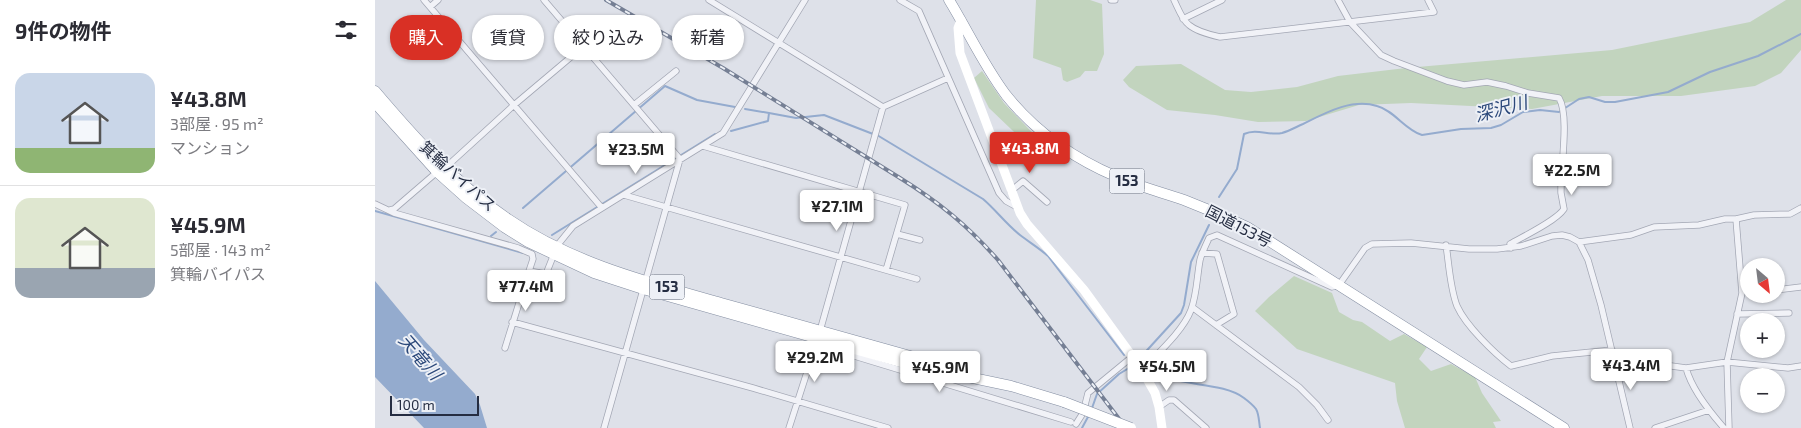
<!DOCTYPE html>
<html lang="ja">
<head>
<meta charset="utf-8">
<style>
  body { margin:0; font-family:"Exo 2","Noto Sans JP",sans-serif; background:#f2f2f3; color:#2b2b33; height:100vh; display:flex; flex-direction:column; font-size:19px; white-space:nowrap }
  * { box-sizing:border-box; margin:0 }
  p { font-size:16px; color:#7c7c81 }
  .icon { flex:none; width:28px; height:28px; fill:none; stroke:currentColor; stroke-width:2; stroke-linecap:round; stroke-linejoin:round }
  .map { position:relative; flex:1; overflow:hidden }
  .details { display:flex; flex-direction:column; background:#fff; width:375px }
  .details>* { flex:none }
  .top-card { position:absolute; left:15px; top:15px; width:475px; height:45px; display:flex; gap:10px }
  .needle { width:32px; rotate:152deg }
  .controls { position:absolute; left:1365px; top:258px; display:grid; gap:10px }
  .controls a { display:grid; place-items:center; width:45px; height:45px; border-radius:50%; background:#fff; box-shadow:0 1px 4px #0004; font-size:25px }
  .scale { position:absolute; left:15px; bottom:12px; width:89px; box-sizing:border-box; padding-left:5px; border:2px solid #252d42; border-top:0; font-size:14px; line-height:18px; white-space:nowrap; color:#252d42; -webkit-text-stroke:4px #edf0f6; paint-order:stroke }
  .price { position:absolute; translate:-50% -42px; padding:0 11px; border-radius:5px; background:#fff; color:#222; font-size:16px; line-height:32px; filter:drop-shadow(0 1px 2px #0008) }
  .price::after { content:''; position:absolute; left:50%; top:30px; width:15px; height:11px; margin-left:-8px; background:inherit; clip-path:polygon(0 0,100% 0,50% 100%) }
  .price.selected { background:#d93025; color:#fff }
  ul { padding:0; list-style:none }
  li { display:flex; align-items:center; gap:15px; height:125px; padding:0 15px }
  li+li { border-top:1px solid #e1e1e2 }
  li span { display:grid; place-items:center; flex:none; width:140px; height:100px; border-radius:15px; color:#555 }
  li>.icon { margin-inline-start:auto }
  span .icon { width:60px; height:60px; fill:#fffc; stroke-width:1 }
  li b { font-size:21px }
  h2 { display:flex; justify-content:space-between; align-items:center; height:60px; padding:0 15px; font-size:21px }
  .tag { padding:0 18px; border-radius:22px; background:#fff; box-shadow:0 1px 4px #0004; font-size:18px; line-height:45px }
  .tag.selected { background:#d93025; color:#fff }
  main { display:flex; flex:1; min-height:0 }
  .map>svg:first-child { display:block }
  .green { fill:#c2d4be }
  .water { fill:#94abce }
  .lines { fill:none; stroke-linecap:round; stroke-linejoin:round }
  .stream { stroke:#94abce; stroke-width:2 }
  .minor-casing { stroke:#a3a7b4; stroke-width:7 }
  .trunk-casing { stroke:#838da1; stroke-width:11 }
  .minor { stroke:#f1f2f7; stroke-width:5.5 }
  .secondary { stroke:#fff; stroke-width:9 }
  .trunk { stroke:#fff; stroke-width:10 }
  .rail-casing { stroke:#757f94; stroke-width:4 }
  .rail { stroke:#edf0f6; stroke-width:2; stroke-dasharray:5.5; stroke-linecap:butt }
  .trunk-bridge-casing { stroke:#838da1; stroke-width:11; stroke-linecap:butt }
  .trunk-bridge { stroke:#fff; stroke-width:10 }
  .labels { text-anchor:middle; stroke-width:4; stroke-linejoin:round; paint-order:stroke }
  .shield { fill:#edf0f6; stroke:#616878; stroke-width:1 }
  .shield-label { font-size:15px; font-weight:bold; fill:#252d42 }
  .street-label { font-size:16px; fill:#252d42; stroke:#edf0f6 }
  .water-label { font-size:18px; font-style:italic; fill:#2b487a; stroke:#edf0f6 }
</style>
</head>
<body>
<main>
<section class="details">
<h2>9件の物件<svg class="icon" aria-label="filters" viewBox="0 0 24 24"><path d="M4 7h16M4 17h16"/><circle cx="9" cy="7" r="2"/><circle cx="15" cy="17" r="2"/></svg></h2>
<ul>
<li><span style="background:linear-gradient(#c9d6e8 75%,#8fb573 0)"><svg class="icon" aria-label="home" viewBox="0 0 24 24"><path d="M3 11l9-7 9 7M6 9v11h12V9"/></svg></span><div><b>¥43.8M</b><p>3部屋 · 95 m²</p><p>マンション</p></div></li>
<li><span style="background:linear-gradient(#dfe7d0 70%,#9aa5b1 0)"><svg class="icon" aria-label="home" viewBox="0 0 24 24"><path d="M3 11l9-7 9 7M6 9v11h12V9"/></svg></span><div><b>¥45.9M</b><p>5部屋 · 143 m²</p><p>箕輪バイパス</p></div></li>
</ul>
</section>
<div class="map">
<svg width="1426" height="428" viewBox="0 0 1426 428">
  <rect width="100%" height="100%" fill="#dee1e9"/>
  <path class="green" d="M 661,0 L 715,0 L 727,4 L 729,54 L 722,71 L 710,71 L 705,77 L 692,82 L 688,80 L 686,68 L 658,58 Z
    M 1411,0 L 1426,0 L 1426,50 L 1406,73 L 1380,86 L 1306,96 L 1227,96 L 1157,109 L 1036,103 L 984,105 L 931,121 L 883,122 L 840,115 L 792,110 L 754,87 L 748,80 L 761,66 L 806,64 L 850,90 L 876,92 L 922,87 L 963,76 L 1031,68 L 1237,50 L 1375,22 Z
    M 607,71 L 629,103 L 670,146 L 661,153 L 614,108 L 599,78 Z
    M 919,276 L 957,293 L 964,312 L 978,320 L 987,322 L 1015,341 L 1029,334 L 1052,347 L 1044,359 L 1056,371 L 1076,364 L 1100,377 L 1107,393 L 1126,421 L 1118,422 L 1121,428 L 1030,428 L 1022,401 L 1020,383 L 922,349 L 880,311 L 894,297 Z"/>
  <path class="water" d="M 0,281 L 49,340 L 100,394 L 105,405 L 112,428 L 49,428 L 0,377 Z"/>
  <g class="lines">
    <path class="stream" d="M 370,109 L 394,113
      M 356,131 L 393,121 L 394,113 L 421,118 L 449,115 L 498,134
      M 502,135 L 608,199 C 621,210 631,224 645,235 C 654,242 664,248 673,256 L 749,355
      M 844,197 L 862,169 L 869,134 C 882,128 894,136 907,133 C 914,131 921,127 928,124 C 950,113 977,98 1002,106 C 1020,111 1030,130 1047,135 L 1086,129 L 1116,128 L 1126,125 L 1148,112 L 1165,110 L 1184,112 L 1204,99 L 1214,97 L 1230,102 L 1240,102 L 1293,92 L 1335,72 L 1383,56 L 1426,34
      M 148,208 L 290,86 L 322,100 L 360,107
      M 0,211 L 148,253
      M 177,235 L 340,134
      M 116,236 L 121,232
      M 764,359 L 806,313 L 809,305 L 816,262 L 834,225
      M 775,365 C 789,389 844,379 869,398 C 873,401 878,405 881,409 C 884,414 884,422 885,428
      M 717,408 L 722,394 L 744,374 L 759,365
      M 707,428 L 714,415"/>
    <g class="minor-casing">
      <path id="minor" d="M 49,0 L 227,208
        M 169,0 L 305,159 L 229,428
        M 334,0 L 508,107 L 573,78
        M 525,0 L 544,11 L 624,193 L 631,201 L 642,207
        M 736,0 L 740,0
        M 799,0 C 803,8 807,20 814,25 C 821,31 836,35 845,37 L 1059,12 L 1053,0
        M 963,0 L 975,22 L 1006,55 L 1019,61 L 1072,81 L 1089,85 L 1112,82 L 1131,86 L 1153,93 L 1184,98 C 1195,116 1185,171 1186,193 C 1187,198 1188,204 1189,209 C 1181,221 1149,236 1135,244 L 1136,248
        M 55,7 L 63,0
        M 808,19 L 847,0
        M 259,105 L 301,71
        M 328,146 L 530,205 L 511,270
        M 636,191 L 648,181 L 672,202
        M 249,195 L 542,279
        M 0,204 L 19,213 L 143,248 L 157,254 L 158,259 L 154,271 L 171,274 L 179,254
        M 15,210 L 19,209 L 62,172 L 70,168 L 139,105 L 209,46
        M 522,234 L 545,240
        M 1204,242 L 1256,235 L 1279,227 L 1324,225 L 1350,219 L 1361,219 L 1379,215 L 1415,214 L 1426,208
        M 1071,245 C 1074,264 1075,288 1082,306 C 1091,326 1119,353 1136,366 L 1177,356 L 1237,350
        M 181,247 L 198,226 L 348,133 L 430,0
        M 827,253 L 842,254 L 859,314 L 841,325
        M 1401,290 L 1426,287
        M 817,307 L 924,387 L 942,405 L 953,420
        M 1362,314 L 1414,313
        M 137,322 L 378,388 L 513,428
        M 440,344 L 696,422
        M 130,348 L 154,271
        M 1239,358 L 1311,368 L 1352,362 L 1413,368 L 1426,366
        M 1311,368 C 1317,390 1334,411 1349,428
        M 767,370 C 783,353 808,331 816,310 C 822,294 822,276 825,260 C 827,252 831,245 834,238 L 842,235 L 957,287 L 964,285 L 990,248 L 997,244 L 1036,243 L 1094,249 L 1122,249 L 1146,246 L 1177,236 L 1187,235 L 1195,237 L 1204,242 L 1213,260 L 1226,305 L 1255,428
        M 784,407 L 794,400 L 799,400 L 831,428
        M 701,424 L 708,413 L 713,393 L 758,356
        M 414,428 L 443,338 L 508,107
        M 1280,428 L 1334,410
        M 1354,428 L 1352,362 L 1367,293 L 1361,219"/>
    </g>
    <g class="trunk-casing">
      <path id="trunk" d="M 574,0 C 593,31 609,66 631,95 C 660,131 698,158 740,176 C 762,186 786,192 809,200 C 830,208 851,217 872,227 L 1189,428
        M 0,91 C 40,138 81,184 133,219 C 197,263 272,282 346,303 C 423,325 501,346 578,368
        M 0,103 L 62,172 L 91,198 L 129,227 L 153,242 L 219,273 L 268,289 L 536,365 L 636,386 L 689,402"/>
    </g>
    <use href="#minor" class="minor"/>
    <path class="secondary" d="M 586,20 L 583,28 L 585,53 L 645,213 L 652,224 L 709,290 L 767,370 L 780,393 L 784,407 L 787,428"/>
    <use href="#trunk" class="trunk"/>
    <g class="rail-casing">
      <path id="rail" d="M 231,0 L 348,68 L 525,178 C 565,203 592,225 623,260 L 751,428"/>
    </g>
    <use href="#rail" class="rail"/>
    <g class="trunk-bridge-casing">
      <path id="trunk-bridge" d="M 689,402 L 756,428"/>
    </g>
    <use href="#trunk-bridge" class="trunk-bridge"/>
  </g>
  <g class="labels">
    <g class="shield">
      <rect x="734.5" y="168.5" width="35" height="25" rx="4"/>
      <rect x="274.5" y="274.5" width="35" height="25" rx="4"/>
    </g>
    <g class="shield-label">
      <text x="752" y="186">153</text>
      <text x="292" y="292">153</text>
    </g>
    <g class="street-label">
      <text transform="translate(83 176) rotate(42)" y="6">箕輪バイパス</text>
      <text transform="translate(864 226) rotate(27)" y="6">国道153号</text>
    </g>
    <g class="water-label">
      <text transform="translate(1126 109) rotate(-15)" y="6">深沢川</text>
      <text transform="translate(45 357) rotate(49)" y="6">天竜川</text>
    </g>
  </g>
</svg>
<div class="controls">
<a><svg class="needle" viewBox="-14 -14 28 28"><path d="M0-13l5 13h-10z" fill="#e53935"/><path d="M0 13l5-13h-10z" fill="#7c7c81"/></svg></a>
<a>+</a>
<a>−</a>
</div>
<div class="scale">100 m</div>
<b class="price selected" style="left:655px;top:174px">¥43.8M</b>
<b class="price" style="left:261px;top:175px">¥23.5M</b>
<b class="price" style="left:1197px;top:196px">¥22.5M</b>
<b class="price" style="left:462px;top:232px">¥27.1M</b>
<b class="price" style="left:151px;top:312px">¥77.4M</b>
<b class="price" style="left:440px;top:383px">¥29.2M</b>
<b class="price" style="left:1256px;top:391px">¥43.4M</b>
<b class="price" style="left:792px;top:392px">¥54.5M</b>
<b class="price" style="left:565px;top:393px">¥45.9M</b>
<div class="top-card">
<a class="tag selected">購入</a>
<a class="tag">賃貸</a>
<a class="tag">絞り込み</a>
<a class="tag">新着</a>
</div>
</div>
</main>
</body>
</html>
